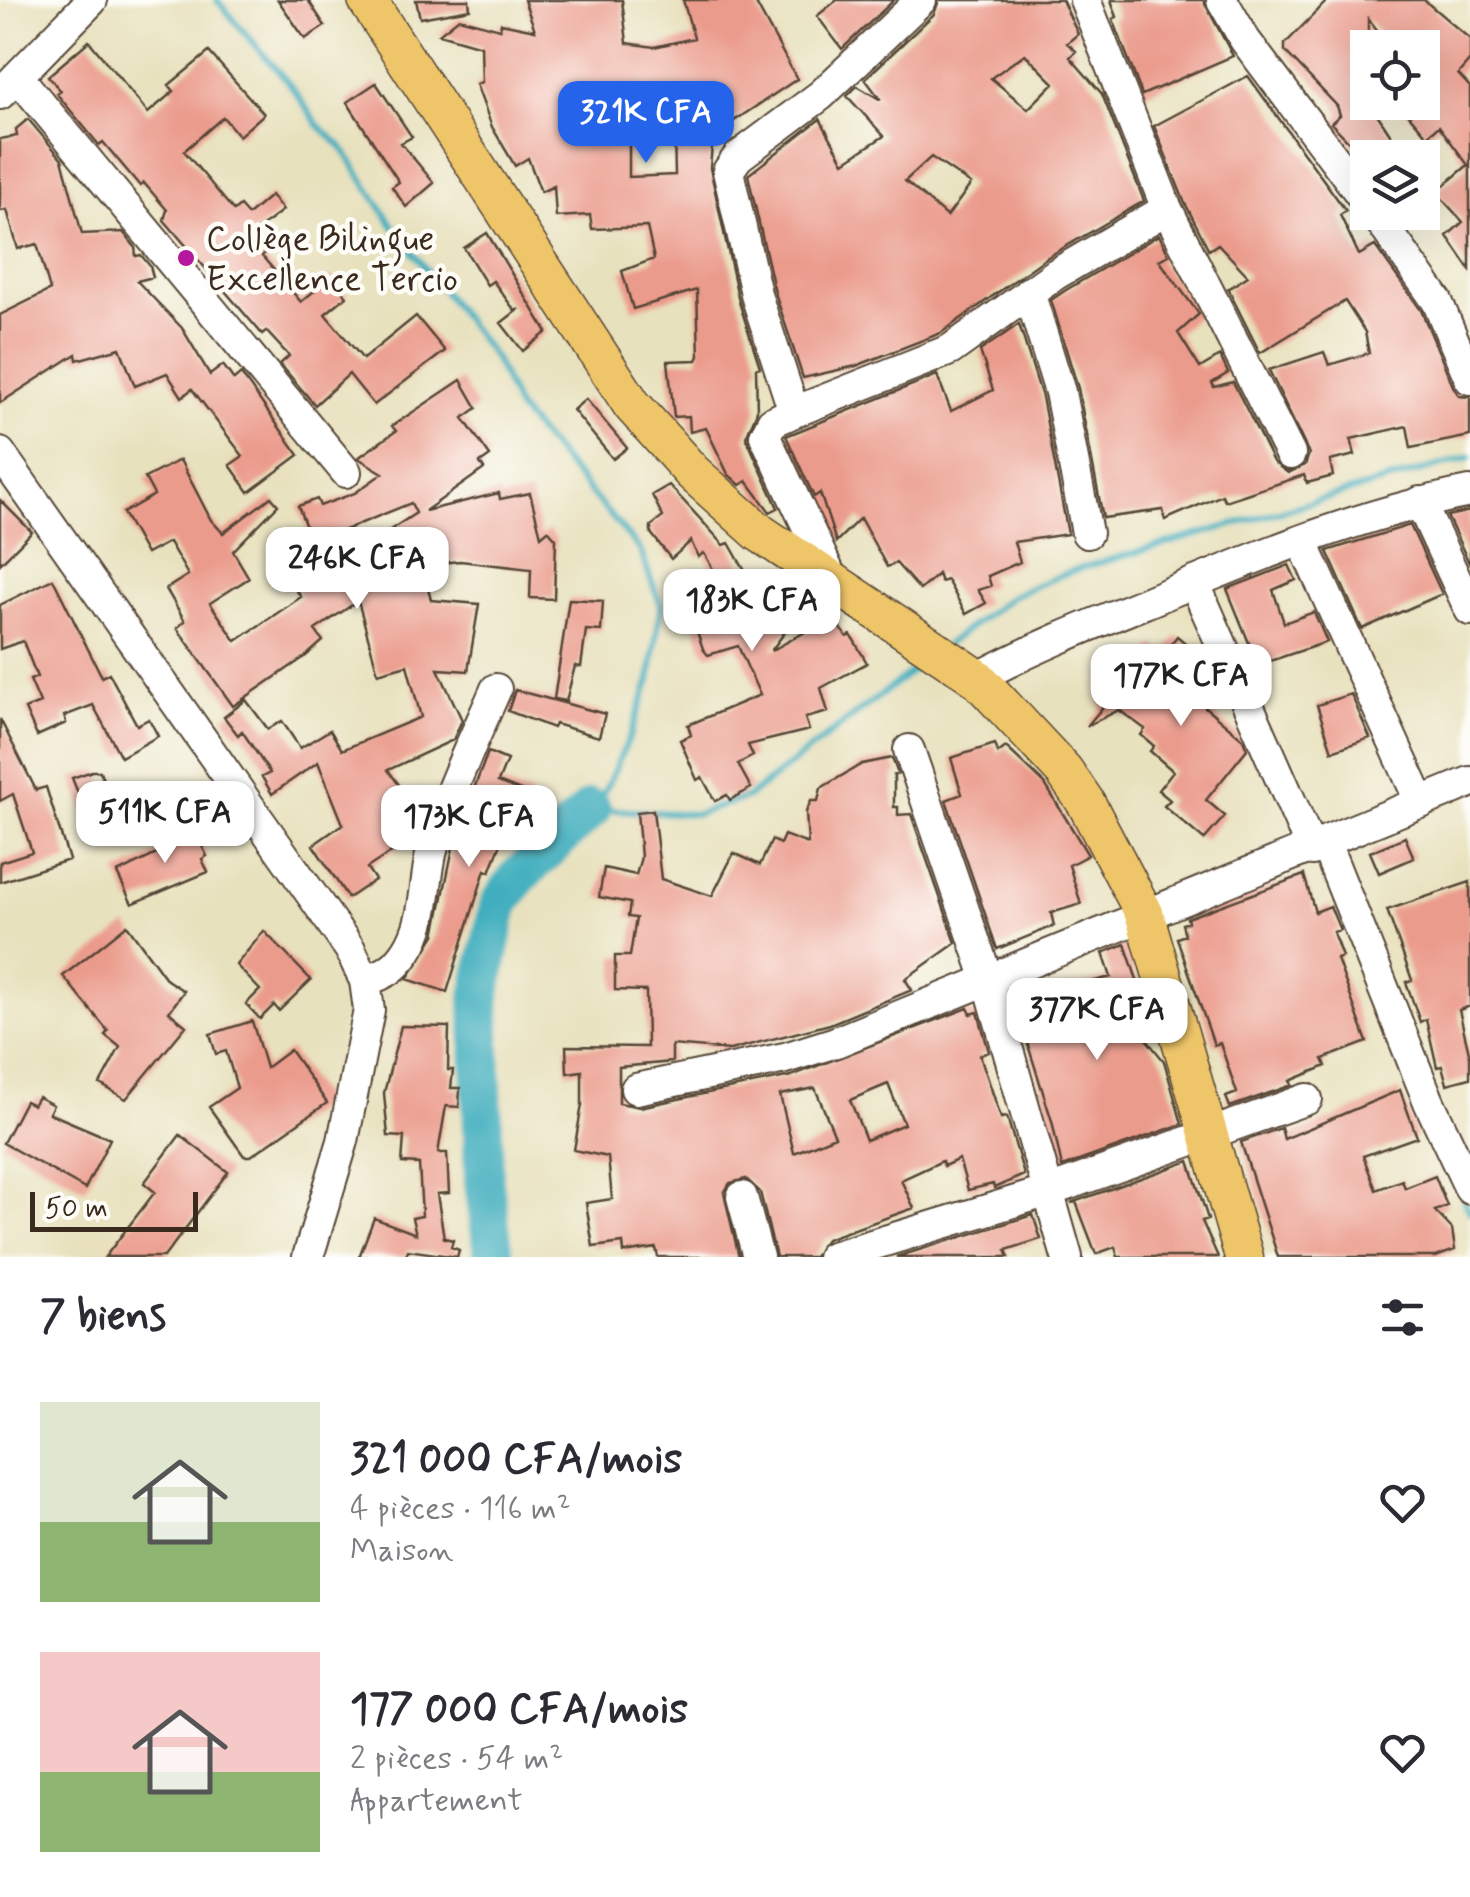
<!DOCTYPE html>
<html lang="fr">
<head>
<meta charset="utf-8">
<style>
  body { margin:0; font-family:Mynerve,sans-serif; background:#f2f2f3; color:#2b2b33; height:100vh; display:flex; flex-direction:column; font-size:38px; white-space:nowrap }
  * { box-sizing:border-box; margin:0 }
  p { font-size:32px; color:#7c7c81 }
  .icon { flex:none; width:55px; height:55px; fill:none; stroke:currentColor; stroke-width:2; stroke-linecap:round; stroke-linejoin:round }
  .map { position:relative; height:1257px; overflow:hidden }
  .panel { display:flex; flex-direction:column; background:#fff; flex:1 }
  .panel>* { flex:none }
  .buttons { position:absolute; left:1350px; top:30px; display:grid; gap:20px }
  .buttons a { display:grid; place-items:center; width:90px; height:90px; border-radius:0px; background:#fff; box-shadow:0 10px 40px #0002; font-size:50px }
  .scale { position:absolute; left:30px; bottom:25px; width:168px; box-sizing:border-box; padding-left:10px; border:5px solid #3b2a1e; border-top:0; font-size:28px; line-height:35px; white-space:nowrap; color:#3b2a1e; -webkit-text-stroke:8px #fdfcf7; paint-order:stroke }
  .price { position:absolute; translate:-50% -85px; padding:0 22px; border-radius:20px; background:#fff; color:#222; font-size:32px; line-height:65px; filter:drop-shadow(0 2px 5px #0008) }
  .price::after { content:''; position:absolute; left:50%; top:60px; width:30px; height:22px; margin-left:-15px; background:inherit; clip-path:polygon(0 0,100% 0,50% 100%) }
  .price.selected { background:#2563eb; color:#fff }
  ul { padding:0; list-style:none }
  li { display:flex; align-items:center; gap:30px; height:250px; padding:0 40px }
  li span { display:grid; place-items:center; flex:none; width:280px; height:200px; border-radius:0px; color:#555 }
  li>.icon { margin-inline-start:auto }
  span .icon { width:120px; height:120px; fill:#fffc; stroke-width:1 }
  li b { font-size:42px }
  h2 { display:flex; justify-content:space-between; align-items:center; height:120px; padding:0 40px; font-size:42px }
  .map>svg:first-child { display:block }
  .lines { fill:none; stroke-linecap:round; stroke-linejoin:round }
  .stream { stroke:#40aebe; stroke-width:6 }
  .river { stroke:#40aebe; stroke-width:40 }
  .building { fill:#eb9b8c; fill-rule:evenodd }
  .minor-casing { stroke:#554536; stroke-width:34 }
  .major-casing { stroke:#554536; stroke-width:41 }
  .minor { stroke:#fff; stroke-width:30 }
  .major { stroke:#eec569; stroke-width:38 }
  .poi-dot { fill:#b5179e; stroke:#fdfcf7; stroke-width:4 }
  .labels { text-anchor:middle; stroke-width:9; stroke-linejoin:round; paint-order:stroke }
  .poi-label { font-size:35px; fill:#3b2a1e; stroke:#fdfcf7; text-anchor:start }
</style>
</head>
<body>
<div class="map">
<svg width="1470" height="1257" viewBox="0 0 1470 1257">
  <rect width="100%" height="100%" fill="#fdfcf7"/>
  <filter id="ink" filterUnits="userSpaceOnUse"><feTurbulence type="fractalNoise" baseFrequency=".01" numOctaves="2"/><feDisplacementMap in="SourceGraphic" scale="20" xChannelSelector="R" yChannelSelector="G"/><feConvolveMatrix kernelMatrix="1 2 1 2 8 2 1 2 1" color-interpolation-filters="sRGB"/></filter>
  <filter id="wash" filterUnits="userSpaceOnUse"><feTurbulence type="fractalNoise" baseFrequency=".0048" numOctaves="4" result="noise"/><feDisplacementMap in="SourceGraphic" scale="40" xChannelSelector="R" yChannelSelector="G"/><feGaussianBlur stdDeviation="2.25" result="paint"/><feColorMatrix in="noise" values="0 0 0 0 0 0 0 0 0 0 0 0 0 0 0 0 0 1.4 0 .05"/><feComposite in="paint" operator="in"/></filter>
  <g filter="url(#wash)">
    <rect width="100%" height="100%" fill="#e8e1bd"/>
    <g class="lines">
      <path class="stream" d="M 217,0 L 291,86 L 318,125 L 341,146 L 395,229 L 495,359 L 517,408 L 640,550 L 661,606 L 650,680 L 630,736 L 605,790 L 591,809
        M 813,84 L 822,72
        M 947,644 L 1014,595 L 1071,571 L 1470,457
        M 592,809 L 697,814 L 748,797 L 925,661
        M 1464,1201 L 1470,1212"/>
      <path class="river" d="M 494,1257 L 484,1183 L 480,997 L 499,905 L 518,877 L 591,809"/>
    </g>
    <g id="blocks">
      <path class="building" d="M 278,0 L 308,0 L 325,26 L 305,39 Z
        M 416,0 L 469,0 L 470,9 L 420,18 Z
        M 524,0 L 622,0 L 627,43 L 654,47 L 694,38 L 683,0 L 754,0 L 797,79 L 713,135 L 710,168 L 739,302 L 760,367 L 756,368 L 757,411 L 746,437 L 778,508 L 770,512 L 747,481 L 740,485 L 728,474 L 706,428 L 690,432 L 689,416 L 674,417 L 668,361 L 697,360 L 699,356 L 697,290 L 633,309 L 622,271 L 654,259 L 647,227 L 592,229 L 590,215 L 556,217 L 554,186 L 541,192 L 528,158 L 515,166 L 492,127 L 476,84 L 482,82 L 481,46 L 439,34 L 459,18 L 500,29 L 501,23 L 535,30 ZM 629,129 L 674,132 L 675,175 L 629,177 Z
        M 837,0 L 894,0 L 842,49 L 817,16 Z
        M 939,0 L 1062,0 L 1078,34 L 1067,43 L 1076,51 L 1070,57 L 1102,94 L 1144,201 L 1046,258 L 941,333 L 856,366 L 803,378 L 775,293 L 748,175 L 820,119 L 844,162 L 884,136 L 847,96 L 857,86 L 881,100 L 865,79 L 934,14 ZM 1025,54 L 1054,83 L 1028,109 L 991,78 ZM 931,157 L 971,184 L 947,217 L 905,181 Z
        M 1111,0 L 1203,0 L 1233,56 L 1142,95 L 1113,19 L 1117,17 Z
        M 1328,0 L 1424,0 L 1470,39 L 1470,60 L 1458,74 L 1470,87 L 1470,270 L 1447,236 L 1463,222 L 1436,192 L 1468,165 L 1439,126 L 1427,136 L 1398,102 L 1422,102 L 1422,48 L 1390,48 L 1368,19 L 1368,69 L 1354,79 L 1406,158 L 1365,158 L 1331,123 L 1340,115 L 1337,106 L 1285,51 L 1285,44 Z
        M 89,41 L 148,113 L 174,91 L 169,85 L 209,52 L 264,114 L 239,136 L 223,117 L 184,151 L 234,211 L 240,206 L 248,215 L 271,195 L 283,210 L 252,234 L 266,252 L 262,256 L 301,302 L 331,277 L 347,296 L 325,314 L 363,359 L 416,316 L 445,351 L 374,405 L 349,374 L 315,405 L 280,364 L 289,356 L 266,331 L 262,334 L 164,220 L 167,210 L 144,183 L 140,186 L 103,142 L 99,145 L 57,94 L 61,91 L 48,76 Z
        M 1248,76 L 1346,211 L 1340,215 L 1359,255 L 1375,246 L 1421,310 L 1453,386 L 1459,396 L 1470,397 L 1470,436 L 1411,448 L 1407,426 L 1351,439 L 1355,455 L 1330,461 L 1333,476 L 1307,483 L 1304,475 L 1225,501 L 1222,495 L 1165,520 L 1163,510 L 1103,518 L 1078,388 L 1051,300 L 1066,290 L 1159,235 L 1169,255 L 1159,260 L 1199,314 L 1178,333 L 1200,368 L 1220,356 L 1228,373 L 1212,383 L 1214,387 L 1233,382 L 1273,462 L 1288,473 L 1305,465 L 1309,454 L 1269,370 L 1324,352 L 1329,365 L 1369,353 L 1365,332 L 1345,301 L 1260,353 L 1228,289 L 1248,276 L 1218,244 L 1209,250 L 1184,201 L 1154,126 Z
        M 376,83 L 412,137 L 401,143 L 434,183 L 406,207 L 392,187 L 399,182 L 347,102 Z
        M 28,119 L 62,159 L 82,234 L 123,232 L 135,247 L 136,256 L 141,255 L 150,266 L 153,277 L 137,281 L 182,328 L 210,375 L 223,365 L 234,380 L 241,374 L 299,455 L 249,492 L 230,465 L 243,456 L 192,389 L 182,397 L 167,373 L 135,386 L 120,348 L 77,360 L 76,354 L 0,403 L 0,315 L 50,290 L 37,244 L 18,249 L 7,210 L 0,211 L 0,139 L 17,136 L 16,129 Z
        M 487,233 L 547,332 L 523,351 L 501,323 L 519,309 L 515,311 L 493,281 L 487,285 L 464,248 Z
        M 1019,324 L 1042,397 L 1068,534 L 1014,542 L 1020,562 L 988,576 L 991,586 L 978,590 L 986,603 L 966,614 L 947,580 L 941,582 L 938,574 L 920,590 L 896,563 L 887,567 L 860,518 L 836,542 L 820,493 L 814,497 L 786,436 L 937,375 L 951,411 L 993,390 L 980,351 Z
        M 461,380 L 477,408 L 463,418 L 490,456 L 480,463 L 484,469 L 425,511 L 499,493 L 500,499 L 530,493 L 541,536 L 548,530 L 556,539 L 554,599 L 530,598 L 531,569 L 460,561 L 422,565 L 431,600 L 479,604 L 468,671 L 438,669 L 462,720 L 453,740 L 388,770 L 417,809 L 421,805 L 425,809 L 416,836 L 367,868 L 375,880 L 348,898 L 313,845 L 343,824 L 318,762 L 272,794 L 262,777 L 270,773 L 242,731 L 238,735 L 224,717 L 246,700 L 268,729 L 282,721 L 300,748 L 330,730 L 342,750 L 421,717 L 407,665 L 378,673 L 358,601 L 315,630 L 323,641 L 306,656 L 233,706 L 177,628 L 185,621 L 166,589 L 188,575 L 169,542 L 146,554 L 123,513 L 154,495 L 145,478 L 180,460 L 211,520 L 223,533 L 271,497 L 278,505 L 233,551 L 249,578 L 210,603 L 236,641 L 301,597 L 297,591 L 416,513 L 411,503 L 312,543 L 298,506 L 317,499 L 320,506 L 355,493 L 383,473 L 358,458 L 396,431 L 392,426 Z
        M 586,399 L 627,448 L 613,459 L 573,410 Z
        M 669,485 L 724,545 L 729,543 L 753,585 L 766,577 L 777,593 L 788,586 L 810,598 L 771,651 L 832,617 L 847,637 L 851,635 L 867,663 L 821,688 L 828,712 L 805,718 L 809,730 L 748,745 L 753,756 L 738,764 L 751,788 L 730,800 L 727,795 L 715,801 L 702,777 L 697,780 L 680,740 L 691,735 L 688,725 L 760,695 L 738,646 L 708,655 L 703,649 L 689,608 L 727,595 L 704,553 L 698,557 L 691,541 L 671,559 L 651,533 L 651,526 L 663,517 L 652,495 Z
        M 0,500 L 32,532 L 0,564 Z
        M 1470,511 L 1470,565 L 1447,516 Z
        M 1410,525 L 1442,594 L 1362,629 L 1327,551 Z
        M 1289,565 L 1296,580 L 1273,590 L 1284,623 L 1314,612 L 1327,642 L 1258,665 L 1227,589 Z
        M 53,579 L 102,677 L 109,673 L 137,725 L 149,719 L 158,736 L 121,757 L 93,705 L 64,716 L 66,723 L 37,736 L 25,709 L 40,703 L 30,680 L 37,677 L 23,641 L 0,649 L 0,605 Z
        M 569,599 L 603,601 L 601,631 L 586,630 L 581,667 L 575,666 L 566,701 L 554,699 Z
        M 1177,636 L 1210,664 L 1220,688 L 1205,707 L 1243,739 L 1247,749 L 1206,800 L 1225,816 L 1204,840 L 1164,806 L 1170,800 L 1158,790 L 1173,771 L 1150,751 L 1154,746 L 1141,735 L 1145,729 L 1119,710 L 1087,726 L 1102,708 L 1102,693 L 1116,692 L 1155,645 L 1164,653 Z
        M 515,690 L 605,714 L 599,737 L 555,724 L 553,728 L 508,711 Z
        M 1351,694 L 1370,738 L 1332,751 L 1317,705 Z
        M 0,719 L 36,790 L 46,787 L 69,860 L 0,882 L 0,862 L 32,852 L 13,794 L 0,801 Z
        M 995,744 L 998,753 L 1006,747 L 1045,784 L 1088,855 L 1069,865 L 1081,904 L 1051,913 L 1054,926 L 997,949 L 946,800 L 962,794 L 951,758 Z
        M 488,752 L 507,760 L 498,782 L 531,795 L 525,811 L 515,807 L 490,872 L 485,870 L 447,992 L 407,979 L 435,935 L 455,838 Z
        M 892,758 L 898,774 L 894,775 L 894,807 L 898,807 L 898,815 L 911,814 L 956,943 L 905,979 L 912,990 L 830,1024 L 730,1050 L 672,1045 L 672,1062 L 619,1067 L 619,1103 L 640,1107 L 791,1076 L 968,1008 L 971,1014 L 978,1012 L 989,1052 L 980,1055 L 1001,1118 L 1007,1117 L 1024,1175 L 994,1188 L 993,1184 L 968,1190 L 959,1159 L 944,1166 L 942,1161 L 901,1180 L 914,1208 L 826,1239 L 814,1257 L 776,1257 L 760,1192 L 746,1179 L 730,1183 L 724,1193 L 739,1257 L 658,1257 L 656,1248 L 624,1253 L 623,1243 L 593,1247 L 586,1203 L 612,1199 L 608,1157 L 574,1150 L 582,1105 L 582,1071 L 567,1073 L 566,1046 L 647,1047 L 646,991 L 615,990 L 615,956 L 630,956 L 636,918 L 628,917 L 630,903 L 599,897 L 604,868 L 636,875 L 641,857 L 637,812 L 653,810 L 661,879 L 712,896 L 734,853 L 760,865 L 772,840 L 780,844 L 784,835 L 808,844 L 806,812 L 811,801 L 818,801 L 821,788 L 862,764 ZM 888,1084 L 904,1124 L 866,1140 L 850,1100 ZM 815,1088 L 835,1136 L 794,1153 L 780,1095 Z
        M 92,771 L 100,771 L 110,800 L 101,807 L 115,840 L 99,846 L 72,778 Z
        M 176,824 L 181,835 L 188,831 L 194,842 L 199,840 L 207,856 L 202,859 L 208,872 L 132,904 L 117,873 L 163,851 L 156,834 Z
        M 1405,837 L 1414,858 L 1379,873 L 1370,852 Z
        M 1304,875 L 1315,912 L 1330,906 L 1340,930 L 1333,932 L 1342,957 L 1337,959 L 1367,1042 L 1323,1059 L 1326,1066 L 1290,1081 L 1292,1085 L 1230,1107 L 1226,1097 L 1237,1093 L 1220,1043 L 1214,1045 L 1177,938 L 1185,935 L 1182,924 L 1188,922 L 1187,918 Z
        M 1470,882 L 1470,1006 L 1459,1010 L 1470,1057 L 1470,1078 L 1447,1084 L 1442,1066 L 1437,1067 L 1426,1019 L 1420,1022 L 1406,982 L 1412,980 L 1387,910 Z
        M 127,925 L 167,980 L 184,991 L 169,1012 L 186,1026 L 126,1099 L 100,1084 L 120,1047 L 105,1035 L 108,1031 L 63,976 Z
        M 264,931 L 311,980 L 279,1011 L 274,1005 L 260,1019 L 246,1004 L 260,990 L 236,965 Z
        M 1125,944 L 1143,998 L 1133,1001 L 1146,1039 L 1164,1061 L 1182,1124 L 1062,1167 L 1052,1121 L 1011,991 L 1031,982 L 1034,996 L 1111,977 L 1103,953 Z
        M 252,1021 L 266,1068 L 290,1050 L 327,1103 L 251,1156 L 244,1156 L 209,1107 L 237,1088 L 226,1051 L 216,1054 L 210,1034 Z
        M 401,1026 L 449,1027 L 448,1070 L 453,1070 L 451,1088 L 460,1088 L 459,1107 L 446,1106 L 438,1153 L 447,1153 L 449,1193 L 437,1194 L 444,1238 L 453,1240 L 451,1247 L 459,1250 L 457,1257 L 408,1250 L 405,1257 L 359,1257 L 374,1218 L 416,1234 L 412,1218 L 422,1216 L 419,1164 L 402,1163 L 404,1137 L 388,1136 L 384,1093 Z
        M 1400,1090 L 1417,1137 L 1363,1156 L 1376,1190 L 1402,1180 L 1405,1188 L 1435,1176 L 1447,1206 L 1435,1211 L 1452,1229 L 1455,1250 L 1436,1257 L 1278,1257 L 1241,1142 L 1281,1128 L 1284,1139 Z
        M 38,1097 L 53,1105 L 49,1113 L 110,1139 L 85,1189 L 3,1143 L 25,1101 L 33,1105 Z
        M 180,1135 L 228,1172 L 164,1257 L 105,1257 L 155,1192 L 144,1183 Z
        M 1189,1161 L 1208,1219 L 1202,1221 L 1218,1257 L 1118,1257 L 1115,1247 L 1096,1254 L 1076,1202 L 1071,1203 Z
        M 1033,1215 L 1041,1239 L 1006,1250 L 1009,1257 L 896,1257 Z"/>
    </g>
  </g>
  <g filter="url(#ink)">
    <use href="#blocks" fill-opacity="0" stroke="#554536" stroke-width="2.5"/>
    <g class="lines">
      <g class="minor-casing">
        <path id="minor" d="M 921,0 L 821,95 L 738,157 L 728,171 L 757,298 L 794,412 L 950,350 L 1056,274 L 1167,209
          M 1085,0 L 1167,209 L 1290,454
          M 1222,0 L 1245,40 L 1368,204
          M 19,78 L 346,472
          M 0,94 L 92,0
          M 1374,212 L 1437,301 L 1470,379
          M 1029,292 L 1060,392 L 1087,533
          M 794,412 L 772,422 L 765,436 L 834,583
          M 0,453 L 350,949 L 365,981 L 369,1010 L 343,1141 L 308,1257
          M 1420,502 L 1470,610
          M 1302,541 L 1421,803
          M 1194,582 L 1312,850
          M 977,678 C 1033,648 1093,624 1152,600 C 1254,557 1361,513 1470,492
          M 909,750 L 988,980 L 1067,1257
          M 1326,845 L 1429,1102 L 1470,1189
          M 365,981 C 385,974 395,969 407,951 C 426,922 424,887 431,854 C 445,797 473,742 496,689
          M 636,1089 L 785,1058 L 836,1042 L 1470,782
          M 742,1197 L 758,1257
          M 832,1257 L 1049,1191 L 1307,1099"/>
      </g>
      <g class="major-casing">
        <path id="major" d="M 367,0 L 632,405 L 692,472 L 760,533 L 977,678 L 1064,771 L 1086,803 L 1144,913 L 1244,1257"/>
      </g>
      <use href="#minor" class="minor"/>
      <use href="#major" class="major"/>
    </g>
  </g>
  <circle class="poi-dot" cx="186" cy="258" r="10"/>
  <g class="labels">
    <g class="poi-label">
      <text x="206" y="250">Collège Bilingue<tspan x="206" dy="40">Excellence Tercio</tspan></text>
    </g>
  </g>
</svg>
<div class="buttons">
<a><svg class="icon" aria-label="locate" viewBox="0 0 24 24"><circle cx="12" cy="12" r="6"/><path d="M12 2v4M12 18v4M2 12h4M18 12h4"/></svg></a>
<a><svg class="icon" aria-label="layers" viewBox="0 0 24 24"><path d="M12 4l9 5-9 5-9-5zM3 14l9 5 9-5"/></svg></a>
</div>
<div class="scale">50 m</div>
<b class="price selected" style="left:646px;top:166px">321K CFA</b>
<b class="price" style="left:357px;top:612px">246K CFA</b>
<b class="price" style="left:752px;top:654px">183K CFA</b>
<b class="price" style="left:1181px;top:729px">177K CFA</b>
<b class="price" style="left:165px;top:866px">511K CFA</b>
<b class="price" style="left:469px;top:870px">173K CFA</b>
<b class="price" style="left:1097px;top:1063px">377K CFA</b>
</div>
<section class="panel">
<h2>7 biens<svg class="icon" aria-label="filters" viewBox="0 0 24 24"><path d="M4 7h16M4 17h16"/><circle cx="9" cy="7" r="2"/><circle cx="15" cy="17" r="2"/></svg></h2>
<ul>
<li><span style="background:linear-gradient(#dfe7d0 60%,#8fb573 0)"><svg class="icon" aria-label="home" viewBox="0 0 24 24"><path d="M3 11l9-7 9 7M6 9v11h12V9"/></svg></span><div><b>321 000 CFA/mois</b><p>4 pièces · 116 m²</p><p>Maison</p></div><svg class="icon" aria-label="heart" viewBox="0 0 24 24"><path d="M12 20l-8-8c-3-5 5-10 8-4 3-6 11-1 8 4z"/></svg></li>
<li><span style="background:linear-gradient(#f6c9c9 60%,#8fb573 0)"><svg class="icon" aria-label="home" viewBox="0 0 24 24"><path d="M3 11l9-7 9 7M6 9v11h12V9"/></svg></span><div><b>177 000 CFA/mois</b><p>2 pièces · 54 m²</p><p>Appartement</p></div><svg class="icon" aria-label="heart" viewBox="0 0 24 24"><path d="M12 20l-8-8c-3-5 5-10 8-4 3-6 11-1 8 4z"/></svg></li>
</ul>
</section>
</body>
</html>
